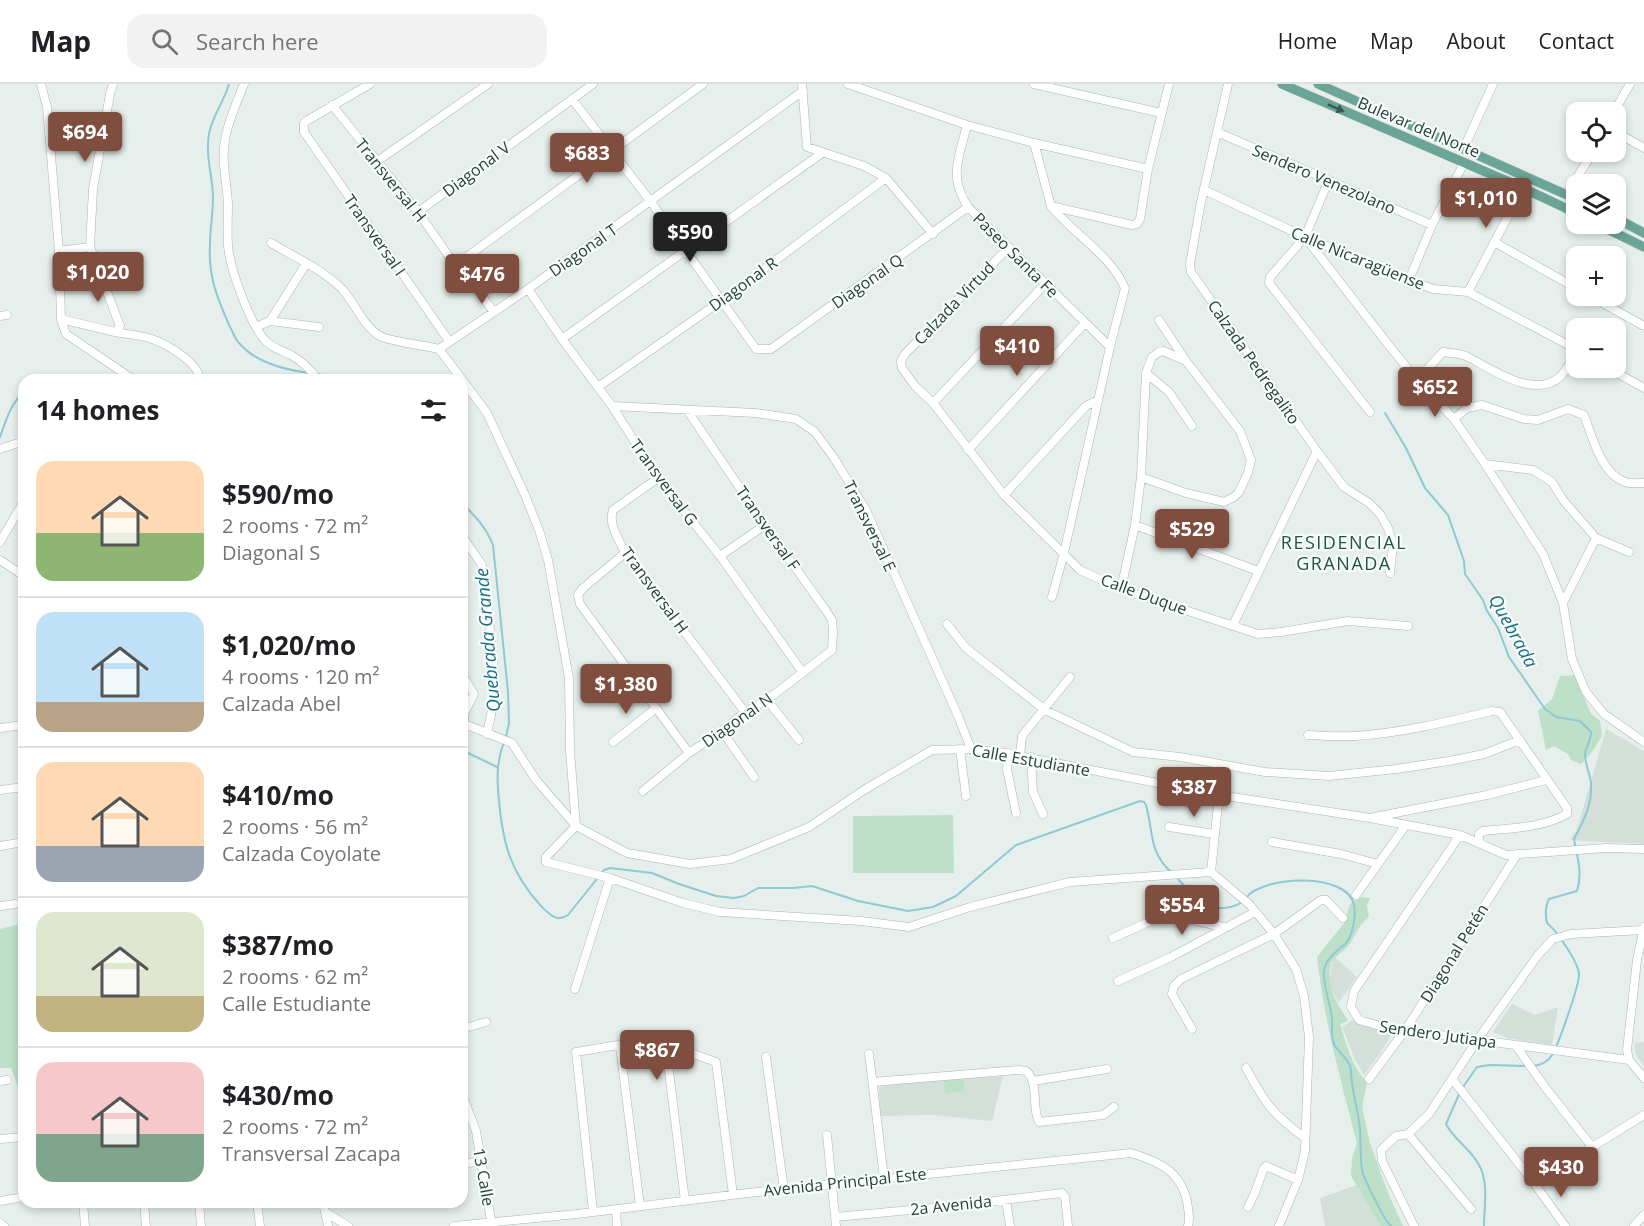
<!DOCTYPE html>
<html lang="en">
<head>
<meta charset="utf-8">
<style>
  body { margin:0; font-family:"Open Sans",sans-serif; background:#f2f2f2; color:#202124; height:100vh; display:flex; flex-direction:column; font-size:22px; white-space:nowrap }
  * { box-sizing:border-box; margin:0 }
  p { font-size:20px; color:#757577 }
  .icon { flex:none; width:33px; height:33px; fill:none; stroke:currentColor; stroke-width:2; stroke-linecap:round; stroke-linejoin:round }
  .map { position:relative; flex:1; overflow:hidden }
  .details { position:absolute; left:18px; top:290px; width:450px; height:834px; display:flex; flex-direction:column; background:#fff; border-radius:18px; box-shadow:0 3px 9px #0003 }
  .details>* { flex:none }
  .tools { position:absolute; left:1566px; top:18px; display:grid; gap:12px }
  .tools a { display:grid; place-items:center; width:60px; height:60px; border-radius:12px; background:#fff; box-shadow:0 3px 9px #0003; font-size:30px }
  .price { position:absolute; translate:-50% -51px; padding:0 14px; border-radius:6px; background:#7f4e3f; color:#fff; font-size:20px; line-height:39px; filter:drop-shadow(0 2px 3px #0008) }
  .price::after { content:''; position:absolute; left:50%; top:36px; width:18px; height:14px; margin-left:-9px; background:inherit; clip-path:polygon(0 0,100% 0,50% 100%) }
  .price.active { background:#222; color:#fff }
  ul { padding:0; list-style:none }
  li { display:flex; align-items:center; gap:18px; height:150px; padding:0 18px }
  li+li { border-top:2px solid #e0e0e0 }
  li span { display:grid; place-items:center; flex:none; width:168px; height:120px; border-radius:18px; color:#555 }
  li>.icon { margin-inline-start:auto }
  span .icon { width:72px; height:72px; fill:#fffc; stroke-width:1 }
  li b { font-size:26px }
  h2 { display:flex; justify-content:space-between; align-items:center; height:72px; padding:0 18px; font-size:26px }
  header { display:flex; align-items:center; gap:36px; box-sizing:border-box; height:84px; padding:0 30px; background:#fff; border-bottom:2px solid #e0e0e0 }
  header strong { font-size:28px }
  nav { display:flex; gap:33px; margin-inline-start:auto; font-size:21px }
  .search { width:420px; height:54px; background:#f2f2f2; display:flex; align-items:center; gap:15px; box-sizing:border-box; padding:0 21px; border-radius:18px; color:#757577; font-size:22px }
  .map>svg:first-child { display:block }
  .built { fill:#d4dfda }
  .green { fill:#bfe0c8 }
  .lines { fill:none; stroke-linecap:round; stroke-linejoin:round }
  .stream { stroke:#8ec9d4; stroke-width:2 }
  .minor-casing { stroke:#a8b8b2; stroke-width:9 }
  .major-casing { stroke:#c2cac8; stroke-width:10 }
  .minor { stroke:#fff; stroke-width:8 }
  .major { stroke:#6aa596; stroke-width:9 }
  .oneway { fill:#365b51 }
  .labels { text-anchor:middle; stroke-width:4.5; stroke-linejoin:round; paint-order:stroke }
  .street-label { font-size:16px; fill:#24423a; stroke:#f7fbf9 }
  .neighbourhood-label { font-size:18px; letter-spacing:1.5px; fill:#1f5548; stroke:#f7fbf9 }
  .water-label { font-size:18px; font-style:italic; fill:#1c6f80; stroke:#f7fbf9 }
</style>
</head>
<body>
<header>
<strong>Map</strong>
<div class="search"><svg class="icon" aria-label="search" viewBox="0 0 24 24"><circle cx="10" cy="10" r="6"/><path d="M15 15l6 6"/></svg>Search here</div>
<nav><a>Home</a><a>Map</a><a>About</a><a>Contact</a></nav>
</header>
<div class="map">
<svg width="1644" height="1142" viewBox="0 0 1644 1142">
  <rect width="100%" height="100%" fill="#e6efeb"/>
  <path class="built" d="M 1606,645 L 1644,667 L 1644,760 L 1570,756 L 1577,745 Z
    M 1335,873 L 1357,893 L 1339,918 L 1329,903 L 1332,878 Z
    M 1512,920 L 1535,931 L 1558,923 L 1552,961 L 1507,954 L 1493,948 Z
    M 1353,936 L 1391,951 L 1381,968 L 1364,991 L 1355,976 L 1342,943 Z
    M 1644,958 L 1644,982 L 1637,973 L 1635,966 L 1635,959 Z
    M 1003,992 L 992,1037 L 934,1031 L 880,1032 L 879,1003 L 910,998 Z
    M 1359,1100 L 1381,1142 L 1325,1142 L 1320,1114 Z"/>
  <path class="green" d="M 1575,591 L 1591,630 L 1600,637 L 1602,652 L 1592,668 L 1581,680 L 1571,676 L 1568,670 L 1554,662 L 1546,666 L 1538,627 L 1552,615 L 1560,592 Z
    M 953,731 L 954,789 L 853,789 L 853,732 Z
    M 1362,813 L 1370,814 L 1367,822 L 1369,832 L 1360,842 L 1349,861 L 1331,878 C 1326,905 1335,915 1348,937 L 1340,940 C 1347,962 1352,982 1367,999 L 1362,1023 L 1370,1059 L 1388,1109 L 1403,1142 L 1381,1142 L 1351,1092 L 1352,1074 L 1357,1059 C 1341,998 1324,936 1317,873 L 1344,839 L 1350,820 Z
    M 24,839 L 24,1021 L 11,984 L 0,984 L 0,845 Z
    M 964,996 L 964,1008 L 945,1009 L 944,997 Z"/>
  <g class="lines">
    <path class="stream" d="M 229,0 C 224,18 212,32 209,50 C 205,72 213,93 213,114 C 213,130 210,145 210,160 C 208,192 217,214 230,243 C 233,248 235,255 239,259 C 255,278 286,286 309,289
      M 318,290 L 338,296
      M 1385,329 L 1406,364 L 1425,404 L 1448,431 L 1464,477 L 1465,490 L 1483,516 L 1487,527 L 1498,544 L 1509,573 L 1545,625 L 1556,633 L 1580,637 L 1591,648 C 1591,657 1586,662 1585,670 C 1585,679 1588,685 1590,693 C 1595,716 1584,736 1574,755 C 1577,773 1583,788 1577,807 L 1549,815 C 1545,823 1545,830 1547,839 C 1557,847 1578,878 1579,890 C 1580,899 1558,962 1552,971 C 1548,978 1541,981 1533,982
      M 0,353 C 6,337 10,320 24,308
      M 462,419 C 475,432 486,443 493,461 L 508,608 L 509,639 L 506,653
      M 504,658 C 496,678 497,697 499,717 C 503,761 511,789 541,822 C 549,830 557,839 568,831 L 604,786 L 610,784 L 652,789 L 679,800 L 716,812 L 734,814 L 744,812 L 758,804 L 794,804 L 812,802 L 858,817 L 908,827 L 933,823 L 956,812 L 1016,761 L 1140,717 L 1144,718 L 1146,721 C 1154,750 1148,767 1172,789
      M 462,666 L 497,683
      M 1176,793 L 1204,823 C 1216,825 1232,825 1242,818
      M 1246,814 C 1263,791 1348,788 1354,821 C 1356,832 1353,853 1345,860 C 1336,868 1325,875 1324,888 C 1323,902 1330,919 1332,933 C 1333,942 1330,952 1334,960 C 1338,968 1347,974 1350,982 C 1352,989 1351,998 1353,1005 C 1355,1018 1359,1032 1360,1045 C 1361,1059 1360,1073 1362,1086 C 1364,1095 1384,1136 1391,1142
      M 1463,1003 L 1477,983 L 1489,981 L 1527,982
      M 1460,1008 L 1446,1040 C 1454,1056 1471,1065 1479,1081 C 1489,1098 1484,1123 1484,1142"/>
    <g class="minor-casing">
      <path id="minor" d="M 41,0 L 47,23 L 59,167 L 61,235 L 66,250 L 134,296
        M 244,0 C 237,18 228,37 225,56 C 221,77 227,99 228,120 C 228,134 227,148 228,162 C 230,185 249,237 264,255 C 271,264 281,266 291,271 C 302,277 311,286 318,296
        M 370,0 L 308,36 L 304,39 L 304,48 L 449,257
        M 802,0 L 807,63 L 864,82 L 886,94 L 933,150
        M 848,0 L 967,41 C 959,74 948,92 968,123 L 1110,263 L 1064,469 L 1052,513
        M 1034,0 L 1161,29
        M 1228,0 L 1201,118 L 1190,180 L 1191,188 L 1317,367 L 1344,403 L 1369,419 L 1380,430 L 1388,444 L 1393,460 L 1390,489
        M 803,7 L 528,205 L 439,265 L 487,329 L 525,411 L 539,446 L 548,476 L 569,594 L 570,667 L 576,742 L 546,773 L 546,778 L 610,794 L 683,819 L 720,828 L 861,837 L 909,843 L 970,823 L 1070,798 L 1211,788 L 1249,820 L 1274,850 L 1296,885 L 1304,912 L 1309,953 L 1305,1067 L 1298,1096 L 1279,1142
        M 572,15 L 651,118 L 756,265 L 771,265 L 968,123
        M 332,21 L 418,128 L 448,171 L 457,180 L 494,228
        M 1614,28 L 1630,0
        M 967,41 L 1034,59 L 1148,85
        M 1217,48 L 1432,141
        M 1616,48 L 1644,64
        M 1034,59 L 1051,122 L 1132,141 L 1137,140 L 1140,135 L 1148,85 L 1169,0
        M 1464,64 L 1493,0
        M 376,78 L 488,0
        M 1328,98 L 1305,153 L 1270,193 L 1269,199 L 1370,328
        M 1204,106 L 1305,153 L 1409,196 L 1433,205 L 1468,208 L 1576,265
        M 1566,111 L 1593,68
        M 1051,122 C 1073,150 1110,170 1125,204 L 1110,263
        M 418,128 L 593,0
        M 1305,153 L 1387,259 L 1417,296 L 1454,335 L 1485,380 L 1543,470 L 1563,519 L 1572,575 L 1586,608 L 1604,630 L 1644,658
        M 1494,158 L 1576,204
        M 271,159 C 295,173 323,186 342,205 C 355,219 363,242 380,252 C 391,258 424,261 439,265
        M 1009,163 L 905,270 L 901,277 L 902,284 L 915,302 L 933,319 L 1004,411 L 1080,486 L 1121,505 L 1258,550 L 1281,548 L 1348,537 L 1408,542
        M 59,167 L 90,163
        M 457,180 L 703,0
        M 1409,196 L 1432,141 L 1464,79
        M 528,205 L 562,255 L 612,322 L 658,394 L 720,472 L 803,589
        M 1468,208 L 1523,104 L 1527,93
        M 1590,212 L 1644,242
        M 0,232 L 7,231
        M 61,235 L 115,248 L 120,242 L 90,163 L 93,105 L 110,10 L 113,0
        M 270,237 L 319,243
        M 256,243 L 270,237 L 306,180
        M 115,248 C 126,250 138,251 149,254 C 165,259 199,278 200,296
        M 562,255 L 822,69
        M 1608,284 L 1644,304
        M 1146,289 L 1169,308 L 1192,342
        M 1417,296 L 1443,268 C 1450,269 1459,269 1466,272 C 1490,284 1535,317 1561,292 C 1567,285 1572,276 1576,268
        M 598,303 L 721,217 L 886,94
        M 933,319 L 1046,199
        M 612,322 L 756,329 L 796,335 L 815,348 L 834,374 L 866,426 L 958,632 L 971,665
        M 1454,335 L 1467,324 L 1482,321 L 1524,335 L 1538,336 L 1568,325 L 1584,331 C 1592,352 1601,390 1625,398 C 1630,400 1638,399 1644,399
        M 0,365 L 24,357
        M 968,366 L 1085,239
        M 1485,380 L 1533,386 L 1552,398 L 1563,416 L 1596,454 L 1629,468
        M 1141,393 L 1186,409 L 1224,418 L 1234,413 L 1239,408 L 1248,389 L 1251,376 L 1240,347 L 1186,277 L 1159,236
        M 658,394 L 613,426 C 608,441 619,455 625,469 L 745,628
        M 1004,411 L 1086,322 L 1098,316
        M 1135,441 L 1258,487
        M 462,452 L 482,481 L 488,526 L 496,607 L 487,650
        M 0,458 L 24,417
        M 625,469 L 582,505 L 578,511 L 580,520 L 689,669
        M 720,472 L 765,441
        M 0,476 L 24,492
        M 1121,505 L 1135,441 L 1141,393 L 1146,289 L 1152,273 L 1159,268 L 1163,267 L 1186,277
        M 1563,519 L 1596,454
        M 947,540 L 966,564 L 1045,626 L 1133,668 L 1180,673 L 1265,688 L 1329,692 L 1396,685 L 1449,677 L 1484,670 L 1520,656
        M 1233,541 L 1317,367
        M 462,590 L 474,610 L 464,630 L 464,639
        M 767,616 L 799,656
        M 462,639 L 512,659 L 536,696 L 576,742 L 627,769 L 690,780 L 731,775 L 809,743 L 864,706 L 932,666 L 971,665 L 999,668 L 1219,711 L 1370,734 L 1460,751 L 1506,771 L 1606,764 L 1644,765
        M 0,644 L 24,641
        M 722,647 L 754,693
        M 1308,651 C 1323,652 1339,653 1355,652 C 1401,649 1447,638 1492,627 L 1500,628 L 1567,724 L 1567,730 C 1542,744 1511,744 1483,747 L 1479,750 L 1479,759
        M 613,658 L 655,625
        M 960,665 L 966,712
        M 1008,669 L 1007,685 L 1016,729
        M 1020,672 L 1022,652 L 1070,593
        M 1031,673 L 1033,708 L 1043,730
        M 0,706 L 24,703
        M 643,707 L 689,669 L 722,647 L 745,628 L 767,616 L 832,566 L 833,548 L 832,536 L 827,528 L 765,441 L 687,326
        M 1375,733 L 1487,711 L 1546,696
        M 1169,743 L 1214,750
        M 1460,751 L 1354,907 L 1351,923 L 1359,936 L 1387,944 L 1629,976
        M 1272,758 L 1341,770 L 1378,780
        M 0,762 L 24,758
        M 1211,788 L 1219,711
        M 1356,811 L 1406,741
        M 0,822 L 15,820
        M 1644,843 L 1637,876 L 1627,966 L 1629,976 L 1644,994
        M 1113,854 L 1166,830 L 1223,843
        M 1118,897 L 1171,873 L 1255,828
        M 575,905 L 610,794
        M 462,945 L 486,938
        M 1192,945 L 1172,910 L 1174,902 L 1181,895 L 1274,850 L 1321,816 L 1326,816 L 1343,834
        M 1516,962 L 1545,1003 L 1593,1064
        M 869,970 L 884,1094
        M 766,973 L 784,1106
        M 1246,984 C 1265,1019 1272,1030 1305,1054
        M 1369,995 L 1406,945 L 1516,772
        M 1453,996 L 1534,1099 L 1565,1142
        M 0,997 L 7,996
        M 1033,997 L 1107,985
        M 873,998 L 1019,986 L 1026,987 C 1040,999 1031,1023 1039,1038 L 1103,1031 L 1114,1023
        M 462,1010 L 476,1047 L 492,1142
        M 1408,1050 L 1471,1125
        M 827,1051 L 836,1142
        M 0,1055 L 24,1053
        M 462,1080 L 482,1077
        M 1534,1099 L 1644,1031
        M 1006,1116 L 1010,1142
        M 0,1117 L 24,1113
        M 685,1117 L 666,963 L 668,961 L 716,978 L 733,1111
        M 83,1118 L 85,1142
        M 144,1118 L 146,1142
        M 199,1118 L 201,1142
        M 257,1118 L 260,1142
        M 323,1118 L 325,1128 L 348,1142
        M 1248,1123 L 1254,1111 L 1264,1084 L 1266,1082 L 1298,1096
        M 616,1125 L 617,1142
        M 593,1127 L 576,968 L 618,961 L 620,963 L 640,1122
        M 325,1128 L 328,1142
        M 835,1133 L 954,1122 L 1062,1109 L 1065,1113 L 1068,1142
        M 0,1139 L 4,1142
        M 454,1142 L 577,1130 L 748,1109 L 1131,1069 C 1161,1078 1184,1089 1188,1124 C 1189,1130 1190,1135 1188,1142
        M 1414,1142 L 1382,1077 L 1381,1066 L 1396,1052 L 1408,1050 L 1429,1030 L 1478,955 L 1538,871 L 1553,855 L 1571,850 L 1643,846
        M 1634,1142 L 1644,1131"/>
    </g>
    <g class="major-casing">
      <path id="major" d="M 1282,0 L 1523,104 L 1576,129
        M 1318,0 L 1576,115
        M 1616,134 L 1644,149
        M 1597,140 L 1644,163"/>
    </g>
    <use href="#minor" class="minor"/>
    <use href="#major" class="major"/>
  </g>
  <defs><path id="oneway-solid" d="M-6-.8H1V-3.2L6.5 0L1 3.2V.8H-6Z" transform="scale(1.5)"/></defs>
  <use class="oneway" href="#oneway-solid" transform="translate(1336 24) rotate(24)"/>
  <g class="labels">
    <g class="street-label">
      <text transform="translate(1419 43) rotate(23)" y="6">Bulevar del Norte</text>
      <text transform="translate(476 85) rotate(-37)" y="6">Diagonal V</text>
      <text transform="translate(1324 95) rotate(23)" y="6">Sendero Venezolano</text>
      <text transform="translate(391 96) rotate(51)" y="6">Transversal H</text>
      <text transform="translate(375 151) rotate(55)" y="6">Transversal I</text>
      <text transform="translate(583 166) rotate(-35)" y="6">Diagonal T</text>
      <text transform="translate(1016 171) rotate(45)" y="6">Paseo Santa Fe</text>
      <text transform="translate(1358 174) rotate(22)" y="6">Calle Nicaragüense</text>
      <text transform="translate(867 197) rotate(-35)" y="6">Diagonal Q</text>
      <text transform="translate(743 200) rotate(-36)" y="6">Diagonal R</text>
      <text transform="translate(954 219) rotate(-46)" y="6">Calzada Virtud</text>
      <text transform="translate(1254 278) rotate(55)" y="6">Calzada Pedregalito</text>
      <text transform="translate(664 398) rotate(54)" y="6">Transversal G</text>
      <text transform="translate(870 442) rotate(64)" y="6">Transversal E</text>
      <text transform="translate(768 444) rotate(55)" y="6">Transversal F</text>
      <text transform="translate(655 506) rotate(54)" y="6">Transversal H</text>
      <text transform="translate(1144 510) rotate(20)" y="6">Calle Duque</text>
      <text transform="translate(737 636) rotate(-35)" y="6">Diagonal N</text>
      <text transform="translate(1031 676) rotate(10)" y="6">Calle Estudiante</text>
      <text transform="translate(1454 869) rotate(-58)" y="6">Diagonal Petén</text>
      <text transform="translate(1438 950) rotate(8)" y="6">Sendero Jutiapa</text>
      <text transform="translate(484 1093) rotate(80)" y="6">13 Calle</text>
      <text transform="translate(845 1098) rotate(-6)" y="6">Avenida Principal Este</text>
      <text transform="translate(951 1121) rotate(-6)" y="6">2a Avenida</text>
    </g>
    <g class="neighbourhood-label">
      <text x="1344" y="465">RESIDENCIAL<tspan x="1344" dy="21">GRANADA</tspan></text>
    </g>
    <g class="water-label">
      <text transform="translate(1513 547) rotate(61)" y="6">Quebrada</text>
      <text transform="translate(488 556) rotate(-95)" y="6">Quebrada Grande</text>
    </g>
  </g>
</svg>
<div class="tools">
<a><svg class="icon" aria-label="locate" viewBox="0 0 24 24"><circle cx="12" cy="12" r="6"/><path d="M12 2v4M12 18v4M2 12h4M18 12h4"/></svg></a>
<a><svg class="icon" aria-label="layers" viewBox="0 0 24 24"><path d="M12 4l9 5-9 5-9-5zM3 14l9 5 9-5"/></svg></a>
<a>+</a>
<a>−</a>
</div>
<b class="price" style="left:85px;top:79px">$694</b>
<b class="price" style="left:587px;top:100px">$683</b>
<b class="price" style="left:1486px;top:145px">$1,010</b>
<b class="price active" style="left:690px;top:179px">$590</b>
<b class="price" style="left:98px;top:219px">$1,020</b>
<b class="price" style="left:482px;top:221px">$476</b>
<b class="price" style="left:1017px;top:293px">$410</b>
<b class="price" style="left:1435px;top:334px">$652</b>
<b class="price" style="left:1192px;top:476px">$529</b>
<b class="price" style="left:626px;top:631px">$1,380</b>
<b class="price" style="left:1194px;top:734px">$387</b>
<b class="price" style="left:1182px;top:852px">$554</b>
<b class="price" style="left:657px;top:997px">$867</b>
<b class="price" style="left:1561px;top:1114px">$430</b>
<section class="details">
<h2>14 homes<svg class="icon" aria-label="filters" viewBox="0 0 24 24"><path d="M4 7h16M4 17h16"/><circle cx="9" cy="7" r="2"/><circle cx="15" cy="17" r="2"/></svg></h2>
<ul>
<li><span style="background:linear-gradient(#ffd9b3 60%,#8fb573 0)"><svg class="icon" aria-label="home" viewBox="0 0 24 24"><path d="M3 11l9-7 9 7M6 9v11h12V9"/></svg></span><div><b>$590/mo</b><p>2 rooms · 72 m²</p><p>Diagonal S</p></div></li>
<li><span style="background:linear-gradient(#bfe0f5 75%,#b9a48a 0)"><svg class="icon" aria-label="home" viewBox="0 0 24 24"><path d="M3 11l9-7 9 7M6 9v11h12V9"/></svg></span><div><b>$1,020/mo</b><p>4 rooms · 120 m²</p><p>Calzada Abel</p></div></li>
<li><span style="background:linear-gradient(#ffd9b3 70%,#9aa5b1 0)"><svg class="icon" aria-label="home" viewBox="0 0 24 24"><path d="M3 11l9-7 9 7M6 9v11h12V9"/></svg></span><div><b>$410/mo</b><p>2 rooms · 56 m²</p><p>Calzada Coyolate</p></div></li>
<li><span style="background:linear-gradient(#dfe7d0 70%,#c2b280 0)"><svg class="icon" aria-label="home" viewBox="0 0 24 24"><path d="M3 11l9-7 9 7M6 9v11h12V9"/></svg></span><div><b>$387/mo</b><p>2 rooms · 62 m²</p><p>Calle Estudiante</p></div></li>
<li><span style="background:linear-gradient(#f6c9c9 60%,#7fa58c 0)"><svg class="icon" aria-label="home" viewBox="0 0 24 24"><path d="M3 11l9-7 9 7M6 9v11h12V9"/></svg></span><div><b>$430/mo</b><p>2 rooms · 72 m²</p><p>Transversal Zacapa</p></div></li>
</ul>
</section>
</div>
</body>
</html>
